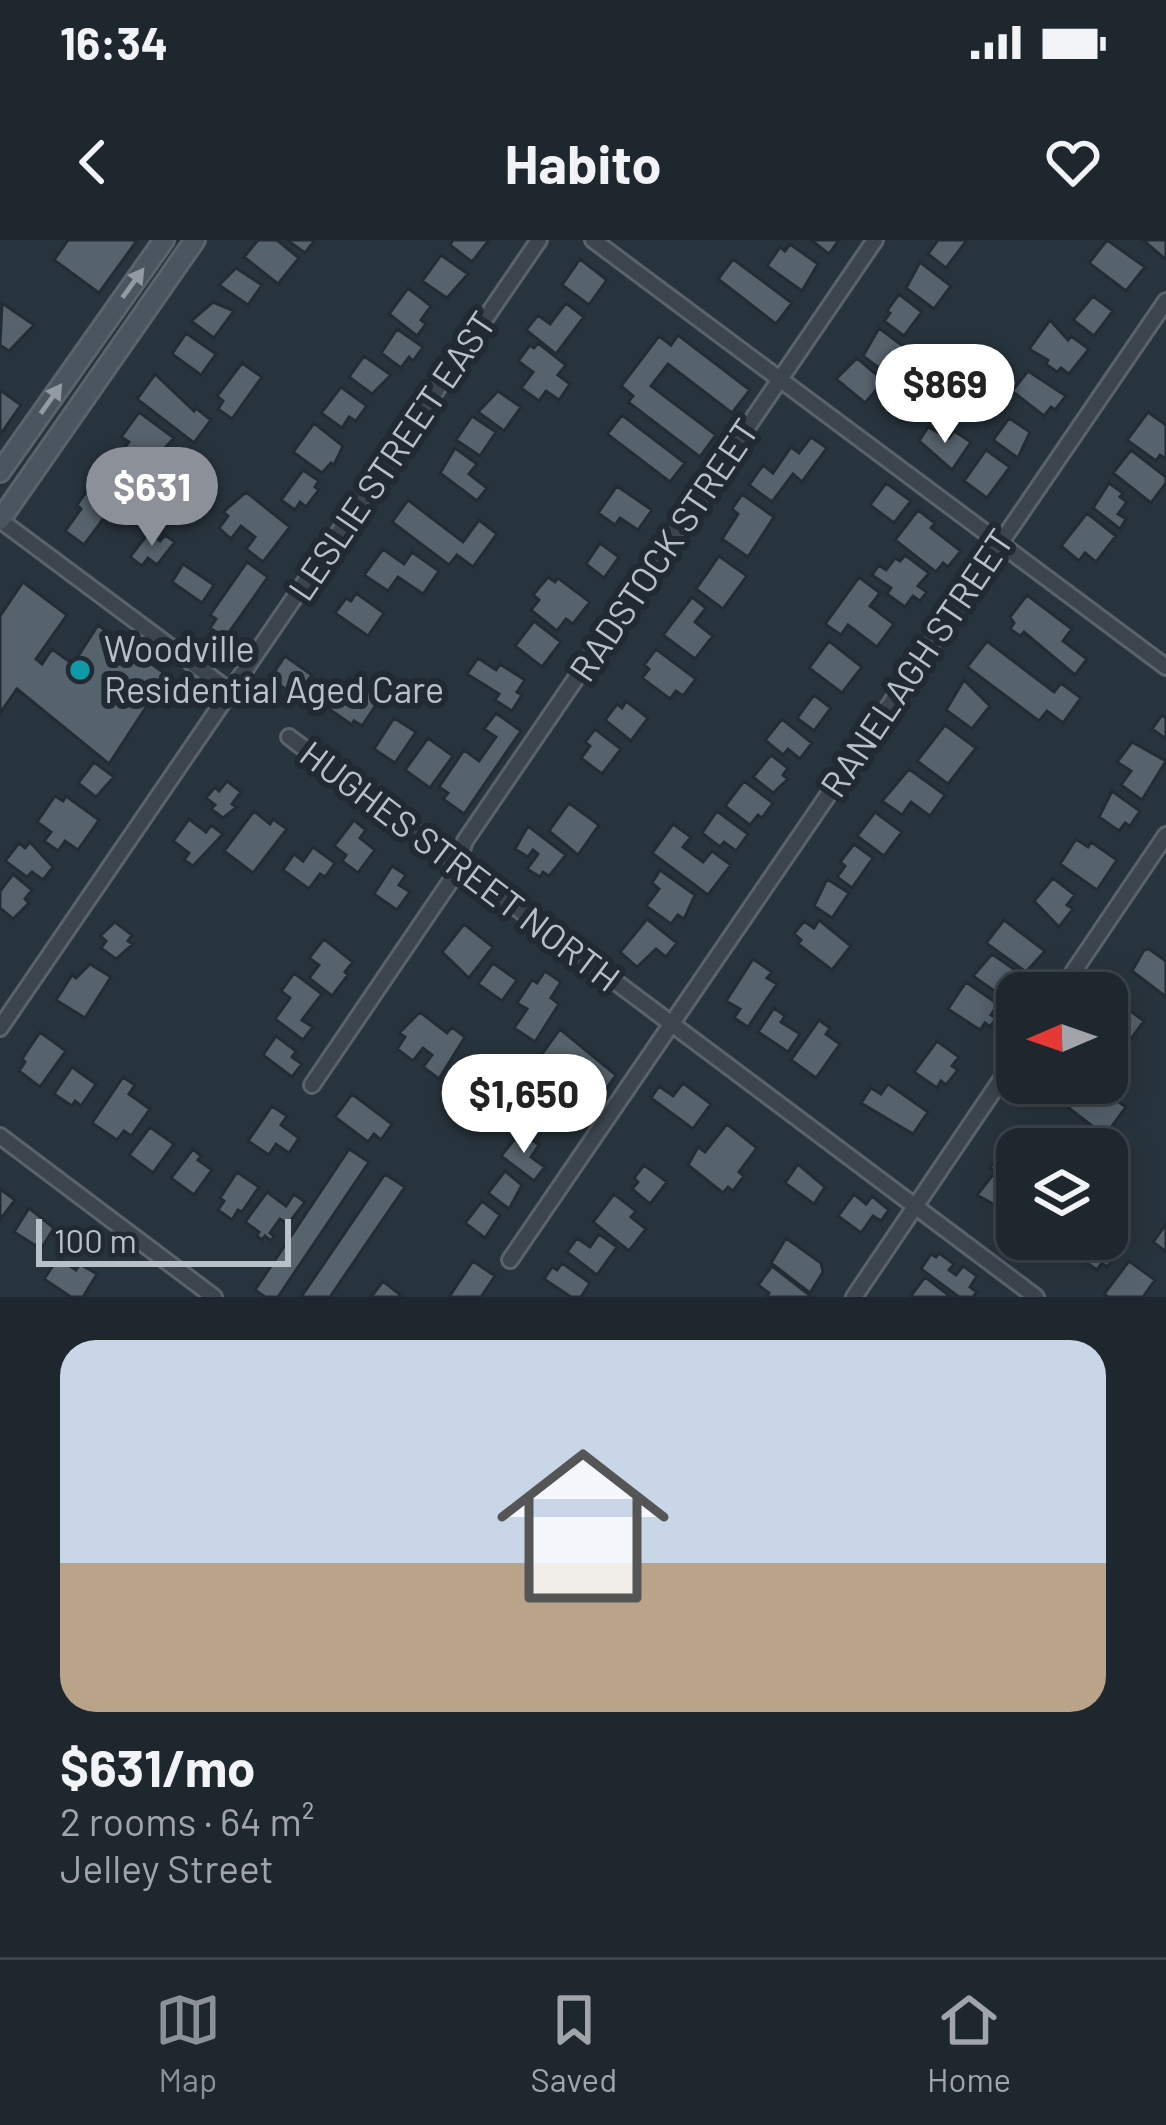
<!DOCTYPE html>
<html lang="en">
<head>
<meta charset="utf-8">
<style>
  body { margin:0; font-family:Barlow,sans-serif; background:#262f36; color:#f1f3f6; height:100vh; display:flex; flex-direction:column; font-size:45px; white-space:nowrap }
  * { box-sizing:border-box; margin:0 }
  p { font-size:39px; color:#a1a5aa }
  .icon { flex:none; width:66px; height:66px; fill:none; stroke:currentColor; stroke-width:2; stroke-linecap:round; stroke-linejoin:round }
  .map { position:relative; height:1057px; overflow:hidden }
  .drawer { display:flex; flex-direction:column; background:#1e272e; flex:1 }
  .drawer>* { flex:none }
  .needle { width:78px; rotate:268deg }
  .buttons { position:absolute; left:996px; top:732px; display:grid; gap:24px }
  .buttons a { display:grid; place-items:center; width:132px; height:132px; border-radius:24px; background:#1e272e; box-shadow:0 6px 30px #0003,0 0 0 3px #3c444a; font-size:60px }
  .scale { position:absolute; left:36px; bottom:30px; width:255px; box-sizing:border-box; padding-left:12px; border:6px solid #b8c0c8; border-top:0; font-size:33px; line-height:42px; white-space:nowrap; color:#b8c0c8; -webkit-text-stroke:9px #212a32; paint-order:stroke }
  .price { position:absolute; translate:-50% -102px; padding:0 27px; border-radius:42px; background:#fff; color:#222; font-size:39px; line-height:78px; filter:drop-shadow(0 3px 6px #0008) }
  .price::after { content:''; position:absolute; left:50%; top:72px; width:36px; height:27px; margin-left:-18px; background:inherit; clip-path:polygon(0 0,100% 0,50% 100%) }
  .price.current { background:#8c9099; color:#fff }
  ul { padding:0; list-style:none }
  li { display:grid; align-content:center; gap:24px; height:636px; padding:0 60px }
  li+li { border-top:3px solid #3c444a }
  li span { display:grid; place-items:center; height:372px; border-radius:36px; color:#555 }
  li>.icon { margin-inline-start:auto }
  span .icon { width:216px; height:216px; fill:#fffc; stroke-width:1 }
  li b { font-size:51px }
  .status { display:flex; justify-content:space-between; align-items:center; height:84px; padding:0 60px; background:#1e272e; direction:ltr }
  .status svg { height:33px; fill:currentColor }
  header { display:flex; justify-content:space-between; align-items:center; height:156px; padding:0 60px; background:#1e272e; font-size:54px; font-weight:700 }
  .tab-bar { display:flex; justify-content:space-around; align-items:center; height:168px; border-top:3px solid #3c444a; background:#1e272e; font-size:33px; color:#a1a5aa }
  .tab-bar a { display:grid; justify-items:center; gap:6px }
  .tab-bar .current { color:#8c9099 }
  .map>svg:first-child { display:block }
  .building { fill:#56626c; stroke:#232c34; stroke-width:3 }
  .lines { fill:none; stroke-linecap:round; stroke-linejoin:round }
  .street-casing { stroke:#5a636b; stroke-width:20 }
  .secondary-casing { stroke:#5a636b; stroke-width:24 }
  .street { stroke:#3c454d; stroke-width:14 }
  .secondary { stroke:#4b555f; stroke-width:18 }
  .oneway { fill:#929ba3 }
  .culture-dot { fill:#0f9aa8; stroke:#212a32; stroke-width:4.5 }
  .labels { text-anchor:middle; stroke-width:12; stroke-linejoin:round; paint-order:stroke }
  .street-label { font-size:36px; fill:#b8c0c8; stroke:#212a32 }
  .poi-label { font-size:36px; fill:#b8c0c8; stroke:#212a32; text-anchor:start }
</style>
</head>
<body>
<div class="status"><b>16:34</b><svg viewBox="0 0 49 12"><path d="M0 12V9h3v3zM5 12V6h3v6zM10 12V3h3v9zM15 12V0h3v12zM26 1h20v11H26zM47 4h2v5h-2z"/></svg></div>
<header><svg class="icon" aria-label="back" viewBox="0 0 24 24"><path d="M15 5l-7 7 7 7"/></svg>Habito<svg class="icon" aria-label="heart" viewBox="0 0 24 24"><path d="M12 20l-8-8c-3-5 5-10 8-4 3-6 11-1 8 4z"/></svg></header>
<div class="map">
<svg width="1166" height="1057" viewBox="0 0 1166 1057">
  <rect width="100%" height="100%" fill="#28343d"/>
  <path class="building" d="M 68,0 L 133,0 L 136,2 L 99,53 L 54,20 Z
    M 258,0 L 277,0 L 299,18 L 278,44 L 244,17 Z
    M 287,0 L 315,0 L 305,13 Z
    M 453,0 L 489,0 L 472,22 L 450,5 Z
    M 811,0 L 839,0 L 829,14 Z
    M 938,0 L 967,0 L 946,28 L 928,14 Z
    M 1107,0 L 1145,27 L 1126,51 L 1089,23 Z
    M 1143,0 L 1166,0 L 1166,18 L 1165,19 Z
    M 790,4 L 818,24 L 802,51 L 767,26 L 780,7 L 785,11 Z
    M 441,15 L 468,34 L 447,58 L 422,41 Z
    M 580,19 L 607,40 L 589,65 L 562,45 Z
    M 733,19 L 792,63 L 776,84 L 718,39 Z
    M 920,22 L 951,46 L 934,69 L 906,48 Z
    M 236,28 L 262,45 L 248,65 L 219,45 Z
    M 408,48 L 431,66 L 421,80 L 426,84 L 417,96 L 389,74 Z
    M 899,54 L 922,72 L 904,96 L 884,81 L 890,73 L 887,71 Z
    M 1093,56 L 1113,71 L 1094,96 L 1073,80 Z
    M 213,62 L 234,71 L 214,98 L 191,81 Z
    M 2,63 L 34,85 L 9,111 L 0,105 Z
    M 566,63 L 584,77 L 556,114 L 526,90 L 538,75 L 550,84 Z
    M 1050,80 L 1068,100 L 1071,96 L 1089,109 L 1069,134 L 1061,128 L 1057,132 L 1046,124 L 1048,120 L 1029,109 Z
    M 879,88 L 903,106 L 884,132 L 863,116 Z
    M 397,89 L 423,107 L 413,121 L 409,117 L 401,128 L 381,113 Z
    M 186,93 L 216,114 L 201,135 L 172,114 Z
    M 678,95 L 750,150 L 732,173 L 668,124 L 651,146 L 716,195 L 700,217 L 628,162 L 633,156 L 621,146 L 659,96 L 671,105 Z
    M 538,103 L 566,125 L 558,135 L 570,144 L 559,160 L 546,151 L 539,161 L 521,148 L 533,132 L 518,121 L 530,105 L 534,108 Z
    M 364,116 L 391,135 L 372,154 L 349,137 Z
    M 857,118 L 884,141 L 865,163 L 836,139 Z
    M 242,123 L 262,137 L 232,179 L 218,169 L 223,161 L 217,156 Z
    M 1028,131 L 1066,156 L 1055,170 L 1051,167 L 1044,176 L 1012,151 Z
    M 155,134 L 194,171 L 196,168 L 211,180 L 194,203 L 137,159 Z
    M 341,147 L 367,166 L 356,181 L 349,177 L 342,188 L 321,173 Z
    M 0,150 L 21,165 L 0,195 Z
    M 498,151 L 521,167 L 504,191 L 478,172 Z
    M 139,172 L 174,198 L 145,230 L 121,212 L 129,202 L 121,197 Z
    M 1148,172 L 1166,185 L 1166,219 L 1160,215 L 1156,221 L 1127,200 Z
    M 622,175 L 685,223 L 670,242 L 607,194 Z
    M 472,176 L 496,192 L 480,216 L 456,200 Z
    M 1009,178 L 1030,192 L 1018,218 L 993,200 Z
    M 314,183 L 343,206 L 334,225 L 331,223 L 322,233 L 293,212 Z
    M 928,187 L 949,198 L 954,191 L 971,202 L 952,230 L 919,201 Z
    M 811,197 L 827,208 L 802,242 L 793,234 L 772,262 L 749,245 L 763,225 L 773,233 L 791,207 L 799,213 Z
    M 455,208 L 477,224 L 469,234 L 487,248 L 477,261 L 440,233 Z
    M 986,210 L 1010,227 L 987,258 L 964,241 Z
    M 1131,210 L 1166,237 L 1166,243 L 1151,263 L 1113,233 Z
    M 115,215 L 134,229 L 110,261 L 91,246 L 106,219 L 110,222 Z
    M 303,230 L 319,241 L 315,247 L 319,250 L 306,267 L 300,262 L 295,270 L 281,260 Z
    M 886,243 L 911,261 L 894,283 L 870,265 Z
    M 1109,243 L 1123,253 L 1120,257 L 1127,262 L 1118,274 L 1126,279 L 1120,289 L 1093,268 Z
    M 617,246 L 652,270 L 638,290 L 620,278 L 615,285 L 598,273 Z
    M 86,252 L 110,270 L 84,305 L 65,291 L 81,269 L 77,265 Z
    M 246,252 L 290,287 L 263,322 L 246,309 L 255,297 L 241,286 L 231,299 L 219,288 L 228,276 L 223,272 Z
    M 742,254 L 774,277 L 748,317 L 722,299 L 738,274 L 732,269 Z
    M 408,260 L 463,302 L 479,280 L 497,294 L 473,327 L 457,315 L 449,325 L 392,282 Z
    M 918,270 L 935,283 L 931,288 L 961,311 L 948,327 L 943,323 L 936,332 L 895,300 Z
    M 1087,273 L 1116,296 L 1096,322 L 1085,313 L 1079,321 L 1061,306 Z
    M 149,292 L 160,301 L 165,295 L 175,302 L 157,325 L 148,318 L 142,326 L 130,317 Z
    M 600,303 L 619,317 L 604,338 L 586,324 Z
    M 383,309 L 404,324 L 412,312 L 439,331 L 423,354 L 398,337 L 388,351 L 364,335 Z
    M 905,315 L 929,333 L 918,346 L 927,352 L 920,361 L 913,356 L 905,367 L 887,354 L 891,348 L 872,335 L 879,325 L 886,330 L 895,318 L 900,321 Z
    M 719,316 L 747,336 L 723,369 L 696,349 Z
    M 247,322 L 268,337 L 225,398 L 210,388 L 216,379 L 210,375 Z
    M 183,324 L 214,345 L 202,363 L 172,342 Z
    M 548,337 L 555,342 L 558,338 L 590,362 L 573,384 L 566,379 L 557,391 L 531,370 L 539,360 L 533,355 Z
    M 859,337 L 880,353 L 870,366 L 894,384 L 877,407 L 848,385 L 841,395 L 825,384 Z
    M 23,342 L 67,375 L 36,419 L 42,424 L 52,409 L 73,424 L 98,385 L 167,435 L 109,524 L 17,449 L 0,473 L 0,376 Z
    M 356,353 L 384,373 L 368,396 L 335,373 L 346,358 L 351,361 Z
    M 1027,355 L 1072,389 L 1063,401 L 1087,419 L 1075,435 L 1024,392 L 1020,396 L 1010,389 L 1014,383 L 1010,377 Z
    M 692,357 L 706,368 L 695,382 L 713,396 L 695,419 L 663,395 Z
    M 534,381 L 561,402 L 542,427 L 515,406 Z
    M 829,401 L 862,427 L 842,453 L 809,428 Z
    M 987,401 L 1054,452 L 1061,443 L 1081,458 L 1063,483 L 1047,471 L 1039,481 L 967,427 Z
    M 656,409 L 696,439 L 683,456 L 676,451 L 670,459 L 642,438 L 649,429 L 644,425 Z
    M 285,416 L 312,435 L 296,457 L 270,438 Z
    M 478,418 L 496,430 L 500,424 L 525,440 L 517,452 L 522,455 L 512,471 L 495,460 L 499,454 L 467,434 Z
    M 349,438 L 380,459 L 362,486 L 354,481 L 352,485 L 329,469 Z
    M 964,440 L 990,466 L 972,489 L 946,470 Z
    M 814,455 L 831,468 L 814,491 L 797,478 Z
    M 626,461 L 648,478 L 631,501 L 605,480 L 617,464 L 622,468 Z
    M 496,473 L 521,491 L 464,574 L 443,559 L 448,553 L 439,547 L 464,510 L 479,521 L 496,497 L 484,489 Z
    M 1162,475 L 1166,478 L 1166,499 L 1152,489 Z
    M 394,478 L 416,492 L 395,523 L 374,509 Z
    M 782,479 L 812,503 L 800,519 L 788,509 L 783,515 L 765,500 Z
    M 945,485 L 976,508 L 948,544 L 917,521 Z
    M 595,489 L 621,509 L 602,534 L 581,518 L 590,506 L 585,502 Z
    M 428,498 L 453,516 L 430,548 L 405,530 Z
    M 1132,502 L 1166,521 L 1142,560 L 1121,545 L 1131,531 L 1117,522 Z
    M 771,515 L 788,528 L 783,535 L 788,539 L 773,553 L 753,537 Z
    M 94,522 L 114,537 L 96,557 L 78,543 Z
    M 909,529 L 945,555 L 930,576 L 911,562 L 902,575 L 882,561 Z
    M 227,541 L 241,552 L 232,564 L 237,567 L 223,578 L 211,569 L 215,565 L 206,558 L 215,547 L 219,551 Z
    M 744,541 L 773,563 L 762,578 L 758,575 L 750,585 L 725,566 Z
    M 1112,551 L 1140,571 L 1130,586 L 1125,583 L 1119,591 L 1099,577 Z
    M 55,556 L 63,561 L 66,556 L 99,580 L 78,610 L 65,601 L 58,611 L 44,601 L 51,592 L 37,582 Z
    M 569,563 L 599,585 L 578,615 L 549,591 Z
    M 254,571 L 270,584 L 273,579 L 287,589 L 253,633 L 224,611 Z
    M 717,571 L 748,594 L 736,611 L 724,602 L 720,607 L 702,593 Z
    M 875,572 L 902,592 L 884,616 L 857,596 Z
    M 189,579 L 206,592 L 211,585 L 223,594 L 193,626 L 184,620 L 189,613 L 173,601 Z
    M 354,580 L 366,590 L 360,598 L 375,610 L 358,633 L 342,621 L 346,615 L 334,606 Z
    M 673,584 L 691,597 L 683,607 L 703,622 L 712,611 L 731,625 L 708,655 L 652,613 Z
    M 528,586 L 566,615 L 549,636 L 543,632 L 540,637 L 527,629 L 538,614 L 533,610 L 528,617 L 515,609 Z
    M 1076,599 L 1088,607 L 1091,602 L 1117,620 L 1097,650 L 1060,624 Z
    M 30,602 L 53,627 L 43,640 L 32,632 L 27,637 L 5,621 L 19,603 L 25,608 Z
    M 854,604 L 873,618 L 852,648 L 837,637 L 845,626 L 840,622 Z
    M 313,607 L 335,623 L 325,637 L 320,634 L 309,649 L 283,630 L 294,614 L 303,621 Z
    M 392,626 L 406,635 L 399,645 L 410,652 L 397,670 L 374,654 Z
    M 660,630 L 695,655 L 684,679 L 678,675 L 671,684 L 646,666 L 659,649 L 652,643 Z
    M 13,634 L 32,650 L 25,659 L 29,663 L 13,679 L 0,668 L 0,651 Z
    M 1053,638 L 1075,655 L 1067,665 L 1073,669 L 1059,687 L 1034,661 Z
    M 827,639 L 849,653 L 832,678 L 814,666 Z
    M 647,679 L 677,703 L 666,717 L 656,709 L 637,727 L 620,712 Z
    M 819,680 L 851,706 L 832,730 L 798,704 L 801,700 L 794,694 L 804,681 L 814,688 Z
    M 1004,680 L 1045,711 L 1026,732 L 986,703 Z
    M 115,682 L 132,695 L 128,701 L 133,704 L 116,719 L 101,708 L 106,701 L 100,696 Z
    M 464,684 L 493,707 L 469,738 L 442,712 Z
    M 324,699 L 353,722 L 345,732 L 348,735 L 332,756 L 309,738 L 319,725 L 309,718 Z
    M 1149,709 L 1166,721 L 1166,757 L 1132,731 L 1144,710 Z
    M 992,714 L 1024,736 L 1007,760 L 973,736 Z
    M 753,719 L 772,732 L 767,738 L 777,744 L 748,787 L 734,778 L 740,769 L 726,761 Z
    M 493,723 L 517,740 L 502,761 L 478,744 Z
    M 90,724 L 111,737 L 85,778 L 56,760 L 72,735 L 76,738 Z
    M 545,731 L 561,742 L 551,758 L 559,764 L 535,802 L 514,788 L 527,769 L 517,763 L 532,740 L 537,743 Z
    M 294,733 L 322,754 L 302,780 L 313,787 L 303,800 L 275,779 L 290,758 L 281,751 Z
    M 966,742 L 998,764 L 991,775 L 996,778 L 990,787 L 985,783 L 980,790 L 948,769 Z
    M 1121,764 L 1144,781 L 1110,828 L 1107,784 Z
    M 774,768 L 785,776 L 781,782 L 800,794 L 788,812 L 758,792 Z
    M 420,772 L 447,793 L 452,787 L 465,797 L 439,839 L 423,827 L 432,815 L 423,808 L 413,821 L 397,809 L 405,797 L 399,793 Z
    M 819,780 L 830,788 L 826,794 L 840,804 L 816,838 L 791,820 Z
    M 560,789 L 616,835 L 602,855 L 588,846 L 577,860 L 532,828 Z
    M 40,792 L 66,811 L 40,847 L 19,831 L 25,822 L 22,819 Z
    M 276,796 L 296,811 L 292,817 L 302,824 L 292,837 L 263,815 Z
    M 937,801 L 959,817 L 952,826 L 958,830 L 946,845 L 941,841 L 937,848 L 914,832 Z
    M 72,827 L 96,844 L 81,866 L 75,861 L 72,866 L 54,854 Z
    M 123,837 L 135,845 L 129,854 L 150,869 L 131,896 L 124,891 L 117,900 L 92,883 Z
    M 683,843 L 711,864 L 693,889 L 651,858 L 659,846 L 673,856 Z
    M 1055,843 L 1102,843 L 1115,852 L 1111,857 L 1126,867 L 1105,896 L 1048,852 Z
    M 888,844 L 928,872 L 913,894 L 861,863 L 871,848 L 881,854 Z
    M 352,854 L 392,884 L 381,900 L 374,894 L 368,902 L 335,877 Z
    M 272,866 L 287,876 L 281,885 L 299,898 L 289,913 L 276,904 L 269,915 L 248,901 Z
    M 727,884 L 757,908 L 739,932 L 744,936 L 733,951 L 728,947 L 723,953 L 688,925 L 698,907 L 705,912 Z
    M 150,887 L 174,904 L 153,933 L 129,915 Z
    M 521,891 L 539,905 L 531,917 L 545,927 L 534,941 L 501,916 Z
    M 193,909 L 201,916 L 198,920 L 212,930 L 194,955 L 171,938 Z
    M 349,909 L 369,922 L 278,1057 L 265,1057 L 255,1050 Z
    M 998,917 L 1017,932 L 1017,949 L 1002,969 L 977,955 L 995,932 L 990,928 Z
    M 798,924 L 825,947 L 814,964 L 785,943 Z
    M 644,925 L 667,942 L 650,964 L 632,949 L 638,942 L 634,938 Z
    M 505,931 L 522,945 L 509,969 L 488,953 Z
    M 237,932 L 259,947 L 242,972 L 238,970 L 232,980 L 218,970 L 224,961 L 220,958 Z
    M 385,934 L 405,947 L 330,1057 L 301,1057 Z
    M 0,949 L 15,960 L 0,980 Z
    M 267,952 L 286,966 L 294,954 L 305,962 L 288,984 L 280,979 L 270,993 L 274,996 L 271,1001 L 265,996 L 262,1000 L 257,996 L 259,992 L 245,982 Z
    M 614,954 L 636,971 L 631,977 L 646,989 L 629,1011 L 593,982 Z
    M 854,954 L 866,964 L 872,956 L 889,970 L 881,981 L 873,976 L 861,993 L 838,976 Z
    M 482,961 L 500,975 L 485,998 L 465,983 Z
    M 29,968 L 54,988 L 41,1009 L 14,992 Z
    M 1166,984 L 1166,1012 L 1153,1002 Z
    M 599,994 L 617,1007 L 597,1035 L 567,1012 L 577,998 L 590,1007 Z
    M 786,998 L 821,1023 L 823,1032 L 810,1053 L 771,1023 Z
    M 1075,999 L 1097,999 L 1117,1013 L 1107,1027 L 1102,1023 L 1097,1030 L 1068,1010 Z
    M 939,1013 L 954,1024 L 949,1030 L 956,1035 L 963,1026 L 977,1036 L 970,1047 L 977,1052 L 973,1057 L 959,1057 L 921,1029 L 931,1014 L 936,1017 Z
    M 58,1018 L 76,1030 L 80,1024 L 97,1034 L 83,1057 L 71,1057 L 44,1039 Z
    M 473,1021 L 495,1036 L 481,1057 L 449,1057 Z
    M 1129,1021 L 1155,1040 L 1143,1057 L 1108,1057 L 1104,1054 Z
    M 562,1023 L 590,1043 L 581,1057 L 571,1057 L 544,1039 L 552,1027 L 557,1030 Z
    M 772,1026 L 794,1043 L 812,1057 L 766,1057 L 769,1053 L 758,1045 Z
    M 925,1037 L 951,1057 L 910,1057 Z
    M 383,1041 L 403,1057 L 371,1057 Z"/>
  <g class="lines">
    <g class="street-casing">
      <path id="street" d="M 593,0 L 1166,427
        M 0,280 L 231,452
        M 289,497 L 1036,1057
        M 1059,753 L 1166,595
        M 0,788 L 539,0
        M 312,845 L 452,639 L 465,601 L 875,0
        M 0,896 L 214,1057
        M 510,1020 L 1166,61
        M 854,1057 L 1017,816"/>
    </g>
    <g class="secondary-casing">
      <path id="secondary" d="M 0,232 L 164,0
        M 0,280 L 195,0"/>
    </g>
    <use href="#street" class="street"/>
    <use href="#secondary" class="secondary"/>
  </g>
  <defs><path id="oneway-solid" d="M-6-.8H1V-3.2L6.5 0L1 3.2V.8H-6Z" transform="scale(3)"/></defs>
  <g class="oneway">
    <use href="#oneway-solid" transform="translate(133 43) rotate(-54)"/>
    <use href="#oneway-solid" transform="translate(51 159) rotate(-55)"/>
  </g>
  <circle class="culture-dot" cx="80" cy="430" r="12"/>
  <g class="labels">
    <g class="street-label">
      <text transform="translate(392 216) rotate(-56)" y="13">LESLIE STREET EAST</text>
      <text transform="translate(664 310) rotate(-56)" y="13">RADSTOCK STREET</text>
      <text transform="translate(917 423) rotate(-56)" y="13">RANELAGH STREET</text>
      <text transform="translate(460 626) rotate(37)" y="13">HUGHES STREET NORTH</text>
    </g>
    <g class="poi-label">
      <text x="104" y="422">Woodville<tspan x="104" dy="41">Residential Aged Care</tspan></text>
    </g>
  </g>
</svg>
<div class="buttons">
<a><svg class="needle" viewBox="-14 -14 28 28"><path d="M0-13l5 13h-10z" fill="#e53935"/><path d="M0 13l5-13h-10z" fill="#a1a5aa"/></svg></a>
<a><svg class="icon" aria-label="layers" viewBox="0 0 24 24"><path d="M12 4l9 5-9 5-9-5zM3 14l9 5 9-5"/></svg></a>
</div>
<div class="scale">100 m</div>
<b class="price" style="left:945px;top:206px">$869</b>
<b class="price current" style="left:152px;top:309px">$631</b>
<b class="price" style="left:524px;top:916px">$1,650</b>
</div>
<section class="drawer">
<ul>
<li><span style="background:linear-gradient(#c9d6e8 60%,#b9a48a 0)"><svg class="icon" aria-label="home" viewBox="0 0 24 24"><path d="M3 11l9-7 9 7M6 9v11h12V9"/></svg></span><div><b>$631/mo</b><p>2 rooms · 64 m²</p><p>Jelley Street</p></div></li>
</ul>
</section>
<nav class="tab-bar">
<a class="current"><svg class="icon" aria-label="map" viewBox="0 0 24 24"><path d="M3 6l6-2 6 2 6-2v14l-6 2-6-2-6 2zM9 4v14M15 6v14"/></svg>Map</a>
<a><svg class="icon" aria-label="saved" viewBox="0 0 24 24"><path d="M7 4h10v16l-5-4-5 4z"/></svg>Saved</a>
<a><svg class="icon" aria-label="home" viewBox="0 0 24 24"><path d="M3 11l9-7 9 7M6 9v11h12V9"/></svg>Home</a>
</nav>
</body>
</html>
